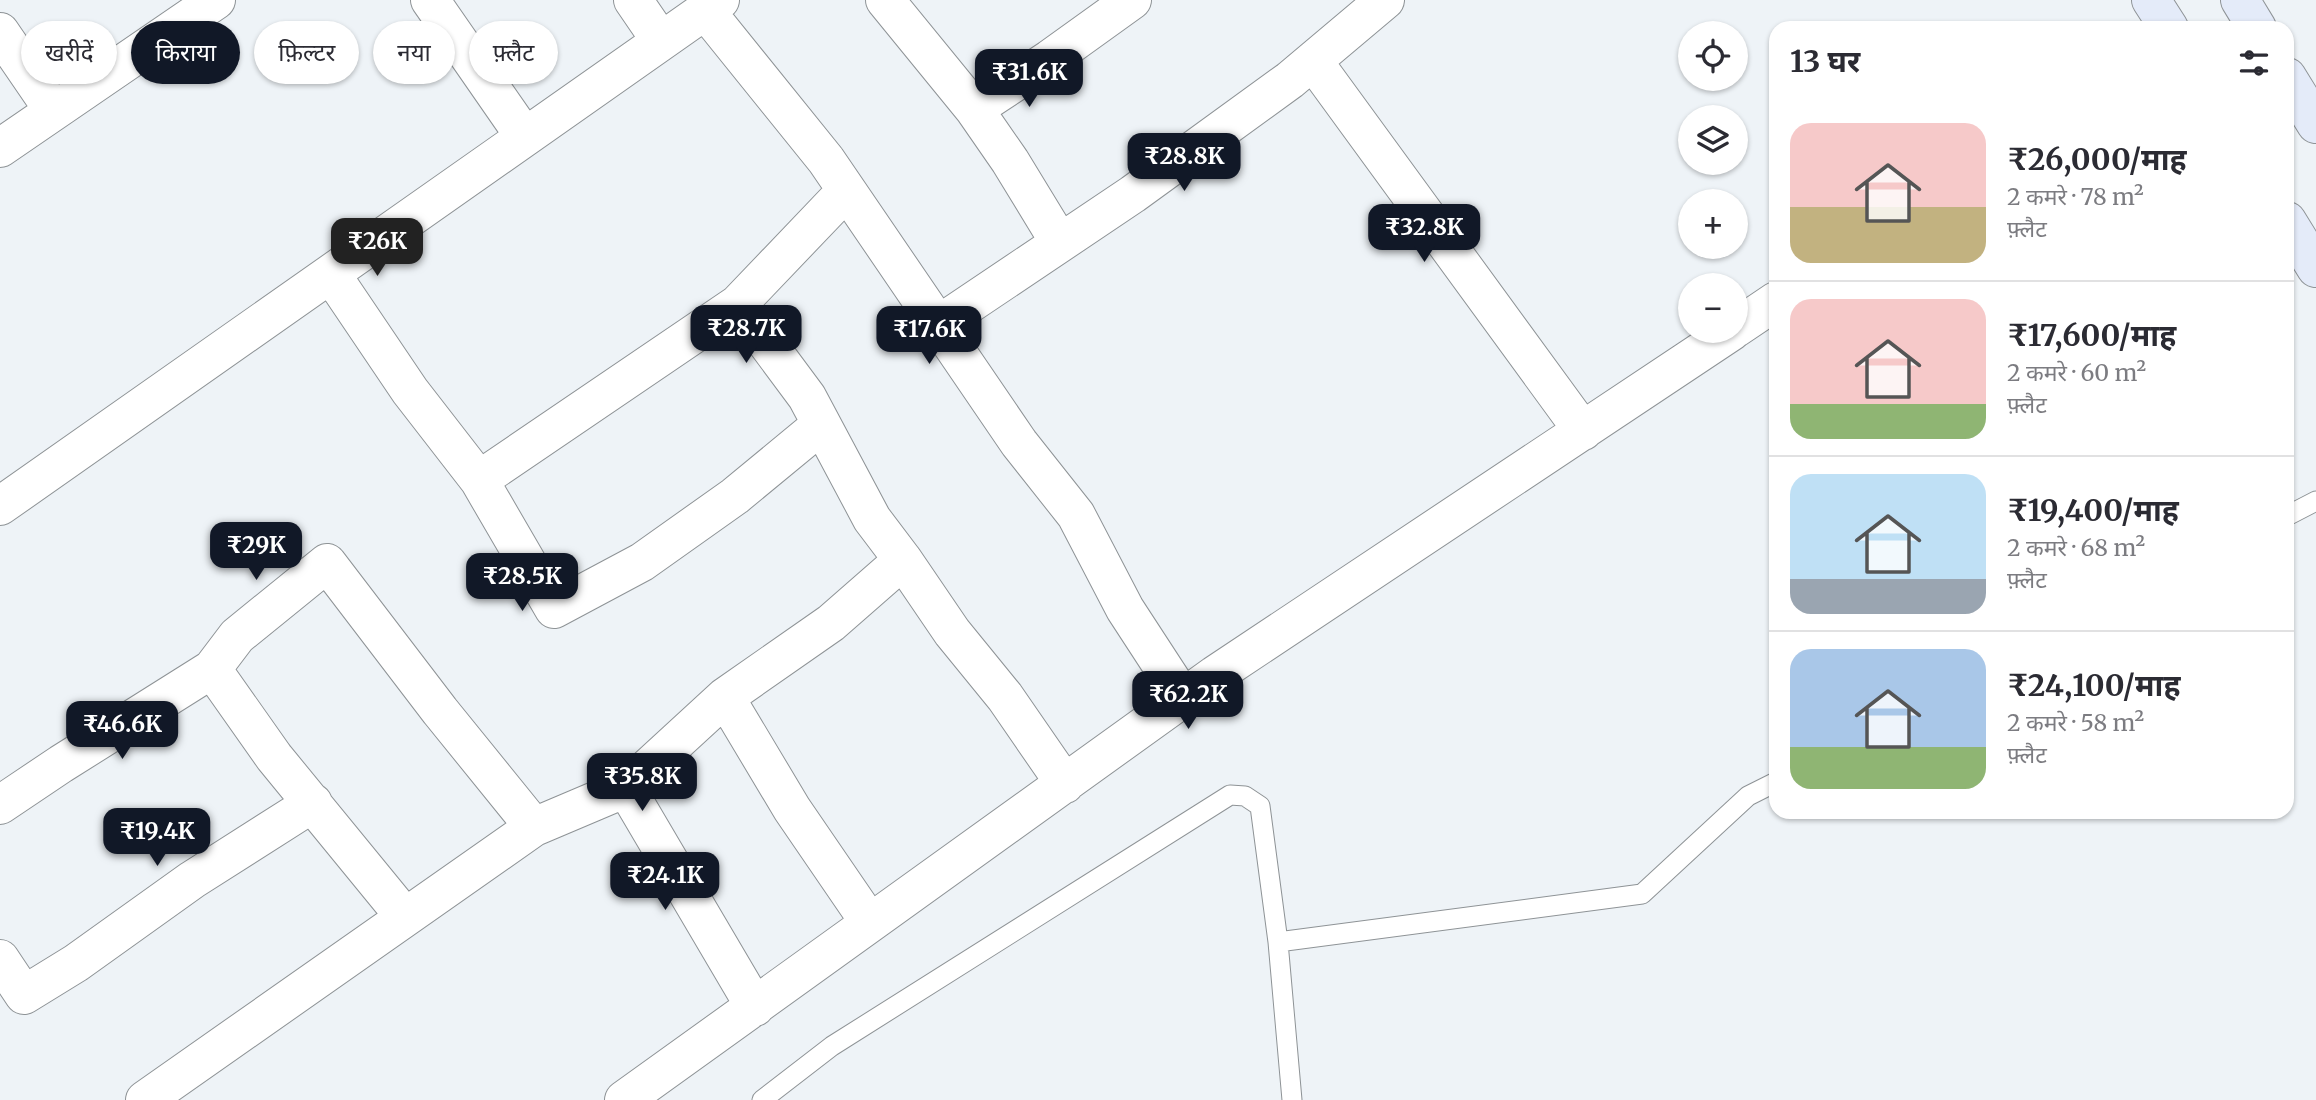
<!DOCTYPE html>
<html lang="hi">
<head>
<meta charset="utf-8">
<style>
  body { margin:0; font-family:Merriweather,"Noto Sans Devanagari",serif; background:#f7f7f7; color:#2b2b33; height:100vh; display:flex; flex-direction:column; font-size:26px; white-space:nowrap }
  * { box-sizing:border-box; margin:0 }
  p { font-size:23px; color:#7c7c81 }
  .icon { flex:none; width:38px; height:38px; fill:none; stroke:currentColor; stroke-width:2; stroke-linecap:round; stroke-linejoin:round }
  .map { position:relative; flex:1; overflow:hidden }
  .panel { position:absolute; left:1769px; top:21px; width:525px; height:798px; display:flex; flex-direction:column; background:#fff; border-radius:21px; box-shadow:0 2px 5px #0004 }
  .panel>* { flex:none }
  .banner { position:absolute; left:21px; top:21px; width:665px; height:63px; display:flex; gap:14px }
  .buttons { position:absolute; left:1678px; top:21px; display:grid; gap:14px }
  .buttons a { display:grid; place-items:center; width:70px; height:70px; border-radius:50%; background:#fff; box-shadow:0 2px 5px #0004; font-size:35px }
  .price { position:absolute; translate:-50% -60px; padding:0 16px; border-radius:14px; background:#111827; color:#fff; font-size:23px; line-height:46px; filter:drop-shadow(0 2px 4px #0008) }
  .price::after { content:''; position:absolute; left:50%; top:42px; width:21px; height:16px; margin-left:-10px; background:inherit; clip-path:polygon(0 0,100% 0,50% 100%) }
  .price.current { background:#222; color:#fff }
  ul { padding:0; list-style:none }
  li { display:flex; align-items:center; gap:21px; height:175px; padding:0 21px }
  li+li { border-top:2px solid #e1e1e2 }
  li span { display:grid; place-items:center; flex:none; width:196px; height:140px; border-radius:21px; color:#555 }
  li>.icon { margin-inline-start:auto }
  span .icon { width:84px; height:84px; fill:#fffc; stroke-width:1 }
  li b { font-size:30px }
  h2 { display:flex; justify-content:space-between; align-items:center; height:84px; padding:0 21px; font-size:30px }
  .pill { padding:0 24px; border-radius:32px; background:#fff; box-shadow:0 2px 5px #0004; font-size:24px; line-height:63px }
  .pill.current { background:#111827; color:#fff }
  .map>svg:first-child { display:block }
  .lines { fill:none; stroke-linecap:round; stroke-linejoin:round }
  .lane-casing { stroke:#8e9396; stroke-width:21 }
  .street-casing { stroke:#8e9396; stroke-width:40 }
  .secondary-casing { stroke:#8e9396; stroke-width:40 }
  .lane { stroke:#fff; stroke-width:19 }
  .street { stroke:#fff; stroke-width:38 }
  .secondary { stroke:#e4ebf9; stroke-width:38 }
</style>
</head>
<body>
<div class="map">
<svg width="2316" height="1100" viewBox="0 0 2316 1100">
  <rect width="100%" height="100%" fill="#eef3f7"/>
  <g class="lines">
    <g class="lane-casing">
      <path id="lane" d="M 2287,516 L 2316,501
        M 762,1100 L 832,1046 L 1230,795 L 1245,796 L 1260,806 L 1278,942
        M 1292,1100 L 1278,942 L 1642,894 L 1748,796 L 1776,782"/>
    </g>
    <g class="street-casing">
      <path id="street" d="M 430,0 L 525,137
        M 633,0 L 661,41
        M 885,0 L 974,109
        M 705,10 L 826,160 L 1019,443 L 1076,515 L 1125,609 L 1183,698
        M 0,32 L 54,111
        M 1313,61 L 1583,431
        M 0,148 L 216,0
        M 846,191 L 738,304 L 807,397 L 872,519 L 903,560
        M 1060,243 L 1010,161 L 974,109 L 1050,59 L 1132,0
        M 331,274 L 410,391 L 479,480 L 554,609 L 642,562 L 735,496 L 821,425
        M 938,325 L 1133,194 L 1290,80 L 1385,0
        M 1736,328 L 1776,301
        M 479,480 L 738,304
        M 0,506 L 720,0
        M 725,697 L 792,809 L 870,923
        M 626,788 L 755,1007
        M 0,805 L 61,764 L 212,669
        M 405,917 L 274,757 L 212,669 L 237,636 L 327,563 L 440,711 L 534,827
        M 0,959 L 24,995 L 76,963 L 192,880 L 313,803
        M 145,1100 L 534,827 L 626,788 L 725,697 L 831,623 L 903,560 L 952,632 L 1005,697 L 1065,784
        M 624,1100 L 1215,675 L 1732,331"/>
    </g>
    <g class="secondary-casing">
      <path id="secondary" d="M 2151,0 L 2169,28
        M 2240,0 L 2257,28
        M 2287,77 L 2316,124
        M 2287,221 L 2316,268"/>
    </g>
    <use href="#lane" class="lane"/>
    <use href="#street" class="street"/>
    <use href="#secondary" class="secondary"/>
  </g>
</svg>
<div class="buttons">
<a><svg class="icon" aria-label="locate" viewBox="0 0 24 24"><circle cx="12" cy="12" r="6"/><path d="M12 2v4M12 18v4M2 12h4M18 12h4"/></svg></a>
<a><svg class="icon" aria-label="layers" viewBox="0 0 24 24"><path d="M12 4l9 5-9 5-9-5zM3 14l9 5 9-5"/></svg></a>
<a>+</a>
<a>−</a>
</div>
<b class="price" style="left:1029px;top:109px">₹31.6K</b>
<b class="price" style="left:1184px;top:193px">₹28.8K</b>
<b class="price" style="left:1424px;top:264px">₹32.8K</b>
<b class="price current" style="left:377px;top:278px">₹26K</b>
<b class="price" style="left:746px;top:365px">₹28.7K</b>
<b class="price" style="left:929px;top:366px">₹17.6K</b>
<b class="price" style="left:256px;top:582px">₹29K</b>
<b class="price" style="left:522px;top:613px">₹28.5K</b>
<b class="price" style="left:1188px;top:731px">₹62.2K</b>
<b class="price" style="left:122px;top:761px">₹46.6K</b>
<b class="price" style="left:642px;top:813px">₹35.8K</b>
<b class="price" style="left:157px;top:868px">₹19.4K</b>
<b class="price" style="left:665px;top:912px">₹24.1K</b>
<div class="banner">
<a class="pill">खरीदें</a>
<a class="pill current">किराया</a>
<a class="pill">फ़िल्टर</a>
<a class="pill">नया</a>
<a class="pill">फ़्लैट</a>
</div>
<section class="panel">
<h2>13 घर<svg class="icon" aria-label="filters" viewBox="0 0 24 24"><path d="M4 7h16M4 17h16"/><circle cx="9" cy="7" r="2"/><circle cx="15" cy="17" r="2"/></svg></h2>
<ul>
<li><span style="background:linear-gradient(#f6c9c9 60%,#c2b280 0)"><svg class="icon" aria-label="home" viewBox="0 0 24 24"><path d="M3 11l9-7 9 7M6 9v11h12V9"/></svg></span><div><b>₹26,000/माह</b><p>2 कमरे · 78 m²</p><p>फ़्लैट</p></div></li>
<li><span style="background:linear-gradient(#f6c9c9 75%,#8fb573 0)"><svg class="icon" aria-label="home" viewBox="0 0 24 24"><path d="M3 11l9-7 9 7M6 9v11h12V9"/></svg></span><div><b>₹17,600/माह</b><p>2 कमरे · 60 m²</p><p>फ़्लैट</p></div></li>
<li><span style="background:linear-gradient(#bfe0f5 75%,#9aa5b1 0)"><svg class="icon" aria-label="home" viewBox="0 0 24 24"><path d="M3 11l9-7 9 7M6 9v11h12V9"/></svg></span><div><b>₹19,400/माह</b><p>2 कमरे · 68 m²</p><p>फ़्लैट</p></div></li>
<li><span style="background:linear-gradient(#a9c7e8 70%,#8fb573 0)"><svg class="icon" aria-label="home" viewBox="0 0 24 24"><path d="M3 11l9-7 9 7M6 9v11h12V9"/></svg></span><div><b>₹24,100/माह</b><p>2 कमरे · 58 m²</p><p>फ़्लैट</p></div></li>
</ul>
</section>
</div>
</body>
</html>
